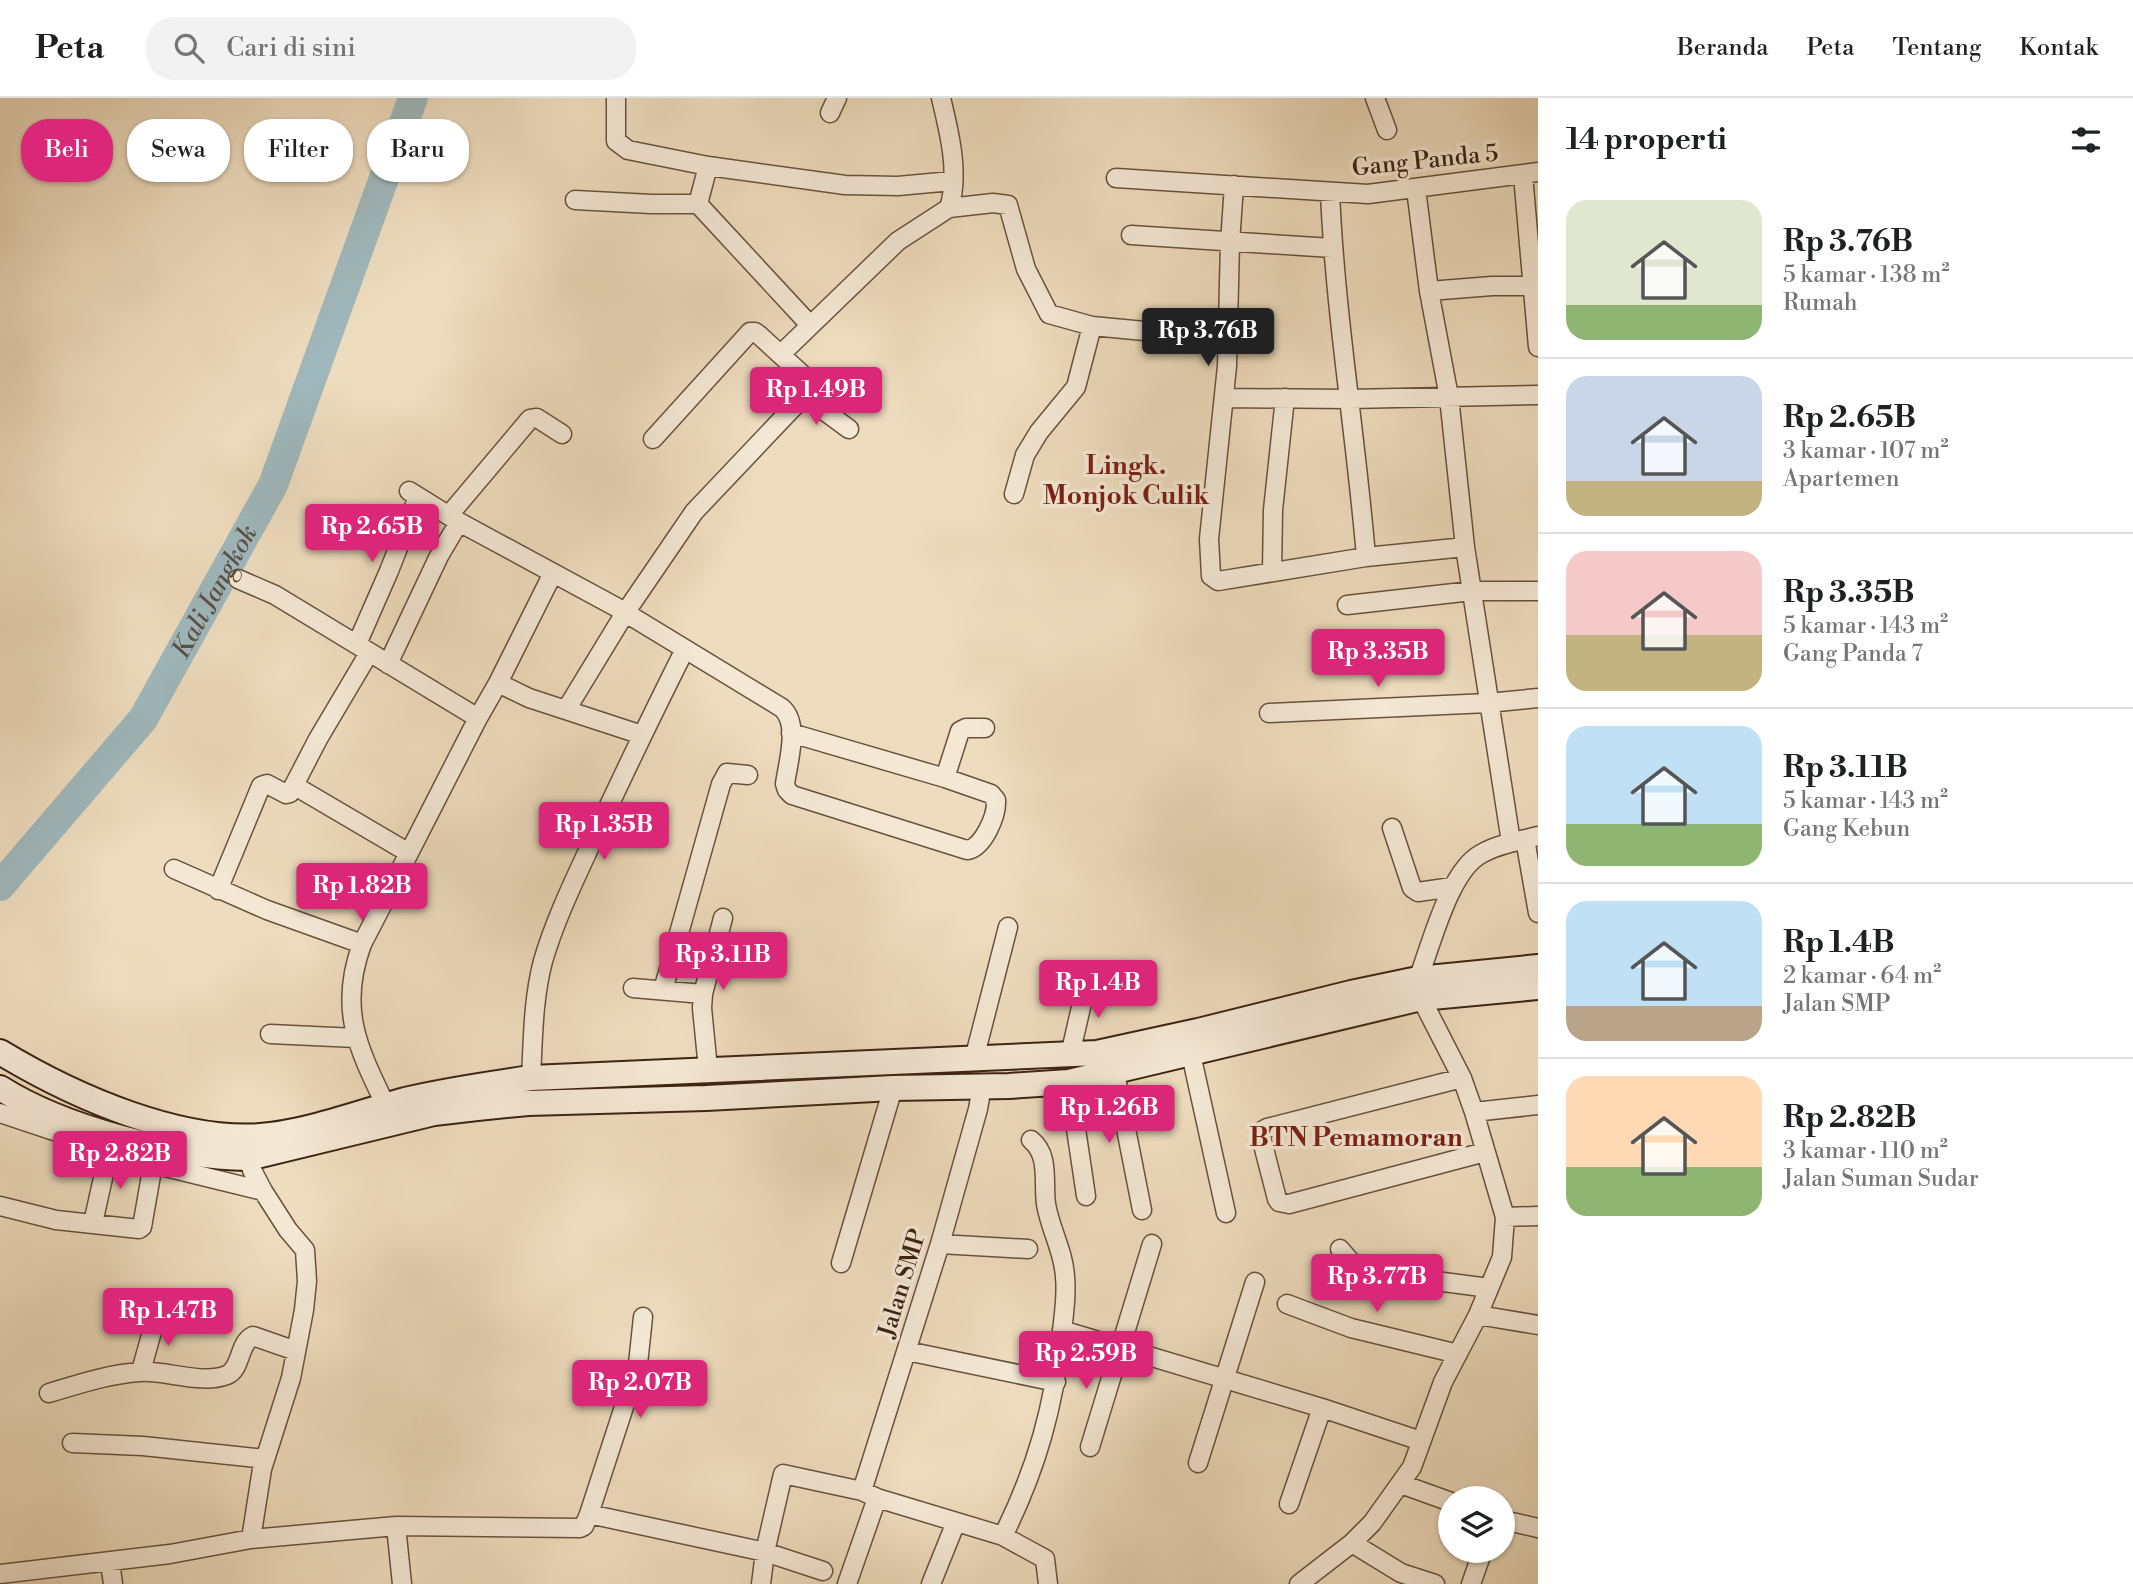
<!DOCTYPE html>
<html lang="id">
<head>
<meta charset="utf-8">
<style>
  body { margin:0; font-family:"Libre Bodoni",serif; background:#f2f2f2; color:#202124; height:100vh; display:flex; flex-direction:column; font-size:26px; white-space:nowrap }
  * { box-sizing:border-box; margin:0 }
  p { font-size:23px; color:#757577 }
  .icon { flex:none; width:38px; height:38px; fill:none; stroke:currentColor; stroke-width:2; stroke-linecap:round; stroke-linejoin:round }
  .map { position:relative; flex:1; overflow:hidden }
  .details { display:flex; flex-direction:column; background:#fff; width:595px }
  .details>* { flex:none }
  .top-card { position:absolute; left:21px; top:21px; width:665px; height:63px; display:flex; gap:14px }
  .fabs { position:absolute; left:1438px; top:1388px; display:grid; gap:14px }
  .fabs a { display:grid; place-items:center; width:77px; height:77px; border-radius:50%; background:#fff; box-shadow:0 2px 5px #0004; font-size:35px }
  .price { position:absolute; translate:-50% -60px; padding:0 16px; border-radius:7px; background:#db2777; color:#fff; font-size:23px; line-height:46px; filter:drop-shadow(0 2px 4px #0008) }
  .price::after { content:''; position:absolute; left:50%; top:42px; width:21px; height:16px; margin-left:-10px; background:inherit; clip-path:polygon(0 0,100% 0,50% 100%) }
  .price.selected { background:#222; color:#fff }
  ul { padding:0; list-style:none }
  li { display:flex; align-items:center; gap:21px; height:175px; padding:0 28px }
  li+li { border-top:2px solid #e0e0e0 }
  li span { display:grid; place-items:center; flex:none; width:196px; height:140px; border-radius:21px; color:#555 }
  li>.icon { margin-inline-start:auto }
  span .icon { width:84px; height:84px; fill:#fffc; stroke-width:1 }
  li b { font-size:30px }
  h2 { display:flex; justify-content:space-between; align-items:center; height:84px; padding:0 28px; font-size:30px }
  .pill { padding:0 24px; border-radius:28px; background:#fff; box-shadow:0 2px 5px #0004; font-size:24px; line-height:63px }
  .pill.selected { background:#db2777; color:#fff }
  header { display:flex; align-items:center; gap:42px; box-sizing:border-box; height:98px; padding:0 35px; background:#fff; border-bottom:2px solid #e0e0e0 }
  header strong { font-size:33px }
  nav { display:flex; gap:38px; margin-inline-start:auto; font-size:24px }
  .search { width:490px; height:63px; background:#f2f2f2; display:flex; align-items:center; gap:18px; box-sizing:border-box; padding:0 24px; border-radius:28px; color:#757577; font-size:26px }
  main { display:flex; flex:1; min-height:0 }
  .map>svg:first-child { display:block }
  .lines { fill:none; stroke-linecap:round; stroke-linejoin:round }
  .river { stroke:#9fb8bd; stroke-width:30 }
  .minor-casing { stroke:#68523c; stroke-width:21 }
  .secondary-casing { stroke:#3c2411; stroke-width:28 }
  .minor { stroke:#f4e8d5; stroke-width:18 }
  .secondary { stroke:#f4e8d5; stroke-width:24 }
  .labels { text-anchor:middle; stroke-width:7; stroke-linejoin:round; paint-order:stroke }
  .street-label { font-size:24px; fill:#3c2411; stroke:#f4e8d5 }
  .neighbourhood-label { font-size:26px; font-weight:bold; fill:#7a1f14; stroke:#f4e8d5 }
  .water-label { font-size:26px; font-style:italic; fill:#5a5045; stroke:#f4e8d5 }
</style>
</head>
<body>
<header>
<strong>Peta</strong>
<div class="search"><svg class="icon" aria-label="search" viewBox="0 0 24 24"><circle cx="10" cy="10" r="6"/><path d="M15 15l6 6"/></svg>Cari di sini</div>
<nav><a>Beranda</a><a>Peta</a><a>Tentang</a><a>Kontak</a></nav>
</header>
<main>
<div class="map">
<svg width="1538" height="1486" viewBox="0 0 1538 1486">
  <rect width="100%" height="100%" fill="#eedcbe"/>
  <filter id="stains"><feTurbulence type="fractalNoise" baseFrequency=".00286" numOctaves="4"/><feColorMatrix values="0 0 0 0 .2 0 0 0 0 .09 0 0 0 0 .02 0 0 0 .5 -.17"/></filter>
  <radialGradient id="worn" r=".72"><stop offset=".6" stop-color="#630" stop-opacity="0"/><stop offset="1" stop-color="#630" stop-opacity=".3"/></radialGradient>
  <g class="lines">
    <path class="river" id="s1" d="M 0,788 L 143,621 L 273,387 L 413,0"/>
    <g class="minor-casing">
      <path id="minor" d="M 616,0 L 616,43 L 628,52 L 708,68 L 845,87 L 898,88 L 952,83
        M 1375,0 L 1387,32
        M 830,15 L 837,0
        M 1523,77 L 1538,249
        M 1116,80 L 1368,96 L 1538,74
        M 1234,87 L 1230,145 L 1227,268 L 1209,441 L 1211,478 L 1218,483 L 1366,459 L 1465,449
        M 1416,91 L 1429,193 L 1449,299 L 1465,449 L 1511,744
        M 1330,94 C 1335,216 1356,337 1366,459
        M 575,102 L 651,106 L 698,106 L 708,68
        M 698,106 L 810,227
        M 949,110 L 993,105 L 1008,107 L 1026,171 L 1049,216 L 1092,228 L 1228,241
        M 1131,137 L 1332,150
        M 1429,193 L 1492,188 L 1538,188
        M 781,256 L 898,143 L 949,110 C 960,76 949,33 941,0
        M 804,298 L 849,331
        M 1225,300 L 1350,301 L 1538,297
        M 409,393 L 459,424 L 616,509 L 782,610 C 800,626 788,664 785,686 L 787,692 L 792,697 L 967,752 C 983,750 997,718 996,702 L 991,696 L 945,680 L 791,635
        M 1014,396 L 1025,357 L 1039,334 L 1076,289 L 1092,228
        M 449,417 L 530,321 L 537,320 L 562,336
        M 1272,473 L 1273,412 L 1285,300
        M 238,481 L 275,497 L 478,620 L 498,585 L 529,600 L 642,637
        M 1347,507 L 1472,493 L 1538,493
        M 357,546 L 389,473 L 418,399
        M 388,566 L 439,458 L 459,424
        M 498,585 L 553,475
        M 566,612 L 625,515 L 694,414 L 804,298 L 809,286 L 806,280 L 759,237 L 755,234 L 750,234 L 653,341
        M 1269,615 L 1488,605 L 1538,600
        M 945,680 L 960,633 L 966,630 L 985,630
        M 295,688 L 409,755 L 362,846
        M 1392,730 L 1412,790 L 1418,794 L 1452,789
        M 1525,741 L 1538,815
        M 409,755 L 478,620
        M 174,771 L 267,812 L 362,846 C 338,911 358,950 386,1008
        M 218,792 L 261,688 L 267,686 L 286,696 L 290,695 L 318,641 L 369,555
        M 1418,881 C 1431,848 1449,773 1481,756 C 1498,746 1519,743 1538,738
        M 633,890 L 703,896
        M 663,892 L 721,686 L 727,675 L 748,677
        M 270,936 L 356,940
        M 1191,956 L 1226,1115
        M 1070,957 L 1088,879
        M 974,961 L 1008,829
        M 708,971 L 702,910 L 703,896 L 723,820
        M 1115,975 L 1142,1112
        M 531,980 C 533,941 533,901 543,863 C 555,822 574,783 592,744 C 622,679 653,615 685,551
        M 1462,980 L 1267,1030 L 1262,1033 L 1261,1039 L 1277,1101 L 1279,1104 L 1289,1106 L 1485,1054
        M 1069,984 L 1086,1098
        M 1474,1014 L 1538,1007
        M 0,1015 L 153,1066
        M 246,1049 L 252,1072 L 263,1093 L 288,1132 L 305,1152 L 307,1183 L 304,1212 L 291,1280 L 262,1371 L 251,1441
        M 0,1108 L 56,1122 L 139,1131 L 142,1129 L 153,1066 L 263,1093
        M 1505,1119 L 1538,1118
        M 93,1125 L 109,1053
        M 940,1146 L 1028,1151
        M 1340,1151 L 1352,1165 L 1368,1174 L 1489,1190
        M 841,1165 L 893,990
        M 1287,1206 L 1351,1230 L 1458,1256
        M 1478,1217 L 1538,1227
        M 1062,1232 L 1322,1310 L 1421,1343
        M 907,1253 L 1056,1284
        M 141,1273 L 157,1216
        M 49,1295 C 79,1286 109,1276 140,1274 C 165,1272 203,1287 227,1277 C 242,1271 238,1245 253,1238 L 296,1253
        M 72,1345 L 143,1348 L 265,1361
        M 1090,1349 L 1152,1146
        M 1198,1365 L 1255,1184
        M 1401,1386 L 1451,1404
        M 862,1393 L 940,1146 L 978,1011 L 982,988
        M 1289,1406 L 1322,1310
        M 589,1416 L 765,1454 L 783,1376 L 862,1393 L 877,1400 L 1003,1438 L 1045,1461 L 1048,1486
        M 1503,1422 L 1538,1430
        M 396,1428 L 402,1486
        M 1003,1438 C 1037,1370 1054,1308 1062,1233 C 1064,1215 1067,1197 1065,1179 C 1064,1154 1050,1131 1046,1106 C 1043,1084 1050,1057 1031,1042
        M 1352,1445 L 1401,1475 L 1435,1486
        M 110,1464 L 113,1486
        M 0,1476 L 170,1456 L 251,1441 L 396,1428 L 580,1430 L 584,1428 L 589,1416 L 638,1266 L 643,1219
        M 761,1486 L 765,1454 L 823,1473
        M 847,1486 L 877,1400
        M 931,1486 L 956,1424
        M 1299,1486 L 1352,1445 L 1372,1425 L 1412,1369 L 1443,1284 L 1478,1217 L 1502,1159 L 1505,1119 L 1474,1014 L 1462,980 L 1421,900
        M 1471,1486 L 1483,1452"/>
    </g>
    <g class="secondary-casing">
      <path id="secondary" d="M 0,954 C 73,998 184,1048 271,1037 C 317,1031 361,1014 405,1002 C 447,992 489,986 531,980 L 1097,955 L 1198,933 L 1351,895 L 1418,881 L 1538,869
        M 0,990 C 63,1030 174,1059 248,1060 L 434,1015 L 477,1010 L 528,1005 L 706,1000 L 893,990 L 1009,988 L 1069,984 L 1421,900 L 1538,889"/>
    </g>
    <use href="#minor" class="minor"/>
    <use href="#secondary" class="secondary"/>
  </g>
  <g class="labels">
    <g class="street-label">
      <text transform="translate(1425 62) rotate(-6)" y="8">Gang Panda 5</text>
      <text transform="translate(902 1185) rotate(-73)" y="8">Jalan SMP</text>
    </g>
    <g class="neighbourhood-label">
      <text x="1126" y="376">Lingk.<tspan x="1126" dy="30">Monjok Culik</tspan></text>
      <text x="1356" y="1048">BTN Pemamoran</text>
    </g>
    <g class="water-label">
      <text dy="9" stroke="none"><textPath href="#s1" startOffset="366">Kali Jangkok</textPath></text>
    </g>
  </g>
  <rect width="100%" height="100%" filter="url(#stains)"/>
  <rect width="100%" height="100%" fill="url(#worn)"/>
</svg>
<div class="fabs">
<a><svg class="icon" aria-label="layers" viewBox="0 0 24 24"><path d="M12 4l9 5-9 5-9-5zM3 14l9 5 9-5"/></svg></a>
</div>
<b class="price selected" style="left:1208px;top:270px">Rp 3.76B</b>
<b class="price" style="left:816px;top:329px">Rp 1.49B</b>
<b class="price" style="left:372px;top:466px">Rp 2.65B</b>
<b class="price" style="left:1378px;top:591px">Rp 3.35B</b>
<b class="price" style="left:604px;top:764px">Rp 1.35B</b>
<b class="price" style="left:362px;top:825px">Rp 1.82B</b>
<b class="price" style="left:723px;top:894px">Rp 3.11B</b>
<b class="price" style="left:1098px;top:922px">Rp 1.4B</b>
<b class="price" style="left:1109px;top:1047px">Rp 1.26B</b>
<b class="price" style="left:120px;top:1093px">Rp 2.82B</b>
<b class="price" style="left:1377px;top:1216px">Rp 3.77B</b>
<b class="price" style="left:168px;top:1250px">Rp 1.47B</b>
<b class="price" style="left:1086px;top:1293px">Rp 2.59B</b>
<b class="price" style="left:640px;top:1322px">Rp 2.07B</b>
<div class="top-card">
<a class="pill selected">Beli</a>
<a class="pill">Sewa</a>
<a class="pill">Filter</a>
<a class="pill">Baru</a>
</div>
</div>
<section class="details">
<h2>14 properti<svg class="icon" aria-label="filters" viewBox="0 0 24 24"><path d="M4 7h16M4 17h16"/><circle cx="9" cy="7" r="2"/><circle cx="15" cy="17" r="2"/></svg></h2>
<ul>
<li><span style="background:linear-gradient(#dfe7d0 75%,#8fb573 0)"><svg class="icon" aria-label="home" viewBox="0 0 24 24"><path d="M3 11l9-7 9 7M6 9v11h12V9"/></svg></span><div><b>Rp 3.76B</b><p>5 kamar · 138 m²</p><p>Rumah</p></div></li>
<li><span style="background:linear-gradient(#c9d6e8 75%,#c2b280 0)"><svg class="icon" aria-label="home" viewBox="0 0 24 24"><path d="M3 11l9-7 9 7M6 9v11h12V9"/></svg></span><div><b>Rp 2.65B</b><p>3 kamar · 107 m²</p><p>Apartemen</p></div></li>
<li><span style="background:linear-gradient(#f6c9c9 60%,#c2b280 0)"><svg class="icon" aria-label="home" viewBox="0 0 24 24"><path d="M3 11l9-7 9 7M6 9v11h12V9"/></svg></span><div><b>Rp 3.35B</b><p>5 kamar · 143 m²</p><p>Gang Panda 7</p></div></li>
<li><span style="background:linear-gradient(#bfe0f5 70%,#8fb573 0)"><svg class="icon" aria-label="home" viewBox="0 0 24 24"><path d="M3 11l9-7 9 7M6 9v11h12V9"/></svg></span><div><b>Rp 3.11B</b><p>5 kamar · 143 m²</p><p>Gang Kebun</p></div></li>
<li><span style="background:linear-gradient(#bfe0f5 75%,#b9a48a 0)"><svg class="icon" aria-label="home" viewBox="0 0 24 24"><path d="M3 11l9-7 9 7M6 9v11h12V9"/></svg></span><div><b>Rp 1.4B</b><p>2 kamar · 64 m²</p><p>Jalan SMP</p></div></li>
<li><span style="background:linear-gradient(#ffd9b3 65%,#8fb573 0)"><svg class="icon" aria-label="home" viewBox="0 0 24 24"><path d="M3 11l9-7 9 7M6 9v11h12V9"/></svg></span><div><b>Rp 2.82B</b><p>3 kamar · 110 m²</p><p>Jalan Suman Sudar</p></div></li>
</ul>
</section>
</main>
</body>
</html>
